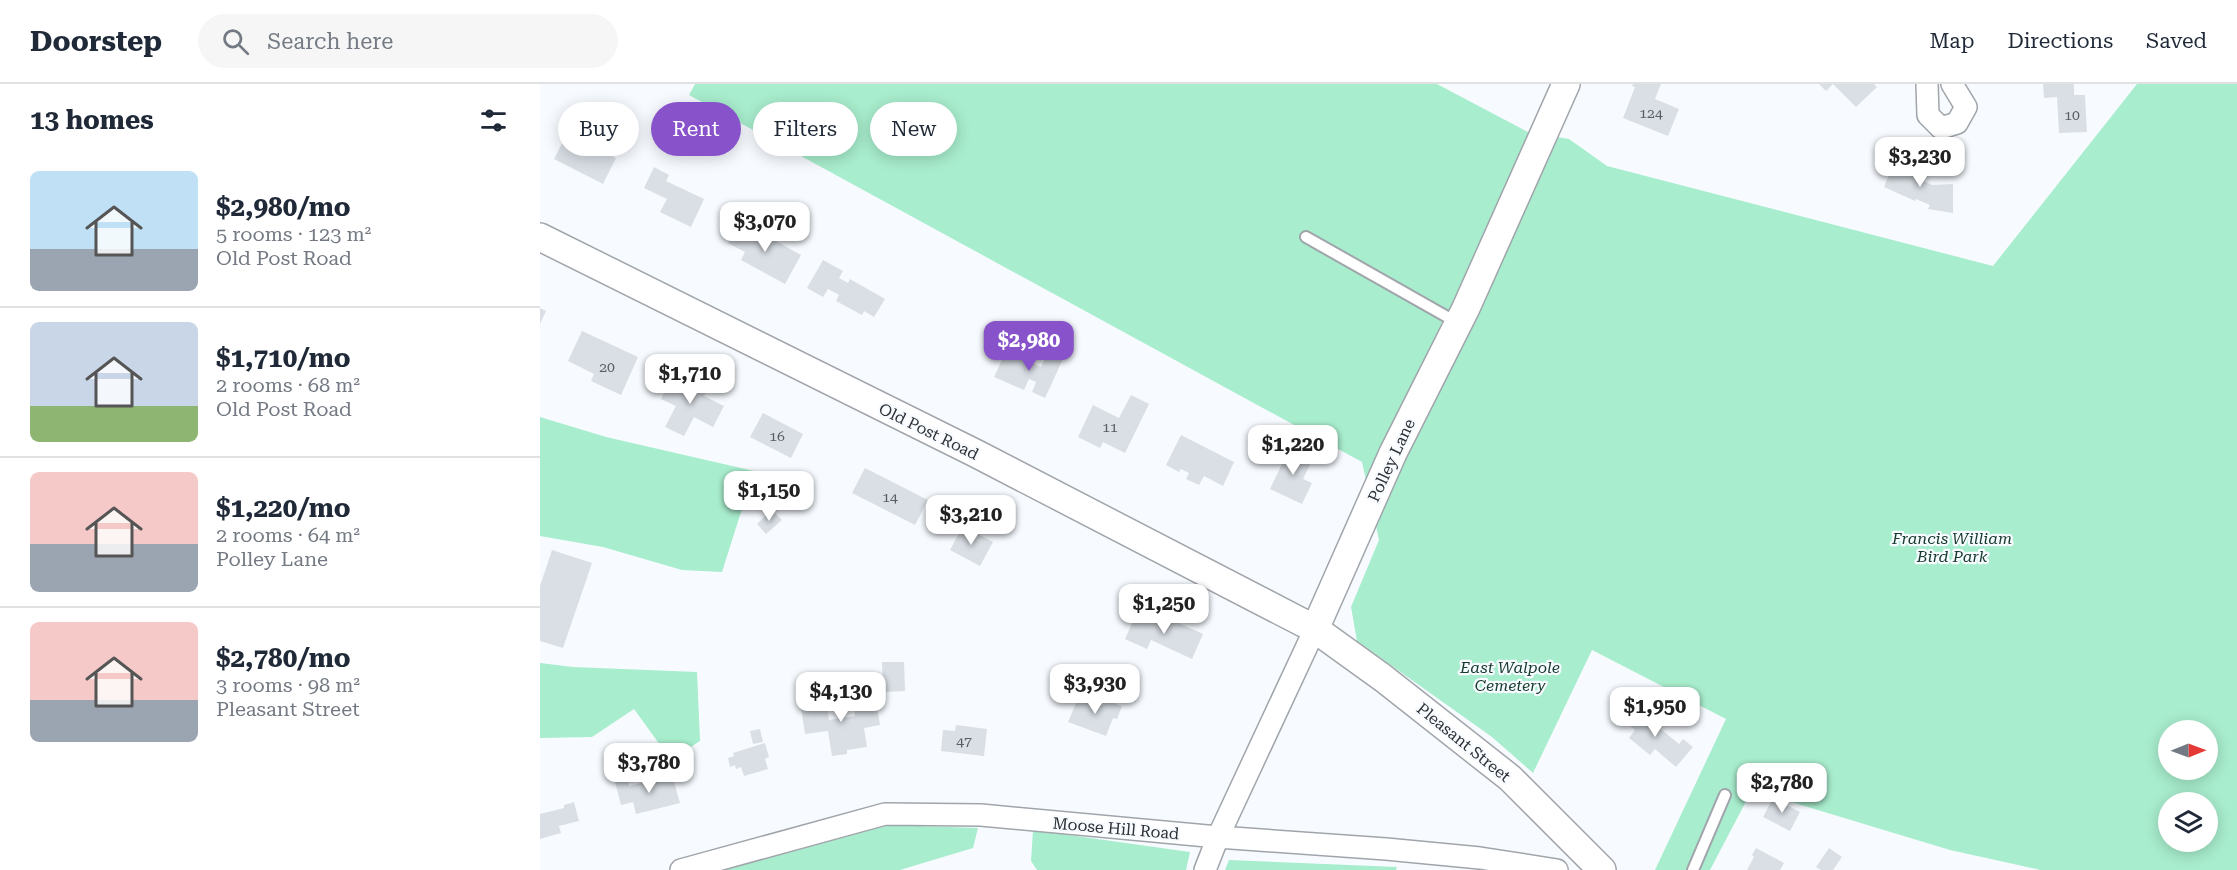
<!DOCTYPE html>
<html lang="en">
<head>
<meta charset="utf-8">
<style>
  body { margin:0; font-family:"Roboto Serif",serif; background:#f6f6f7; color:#1f2937; height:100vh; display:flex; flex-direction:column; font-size:22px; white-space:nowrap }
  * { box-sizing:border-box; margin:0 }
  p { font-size:20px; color:#747a83 }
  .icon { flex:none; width:33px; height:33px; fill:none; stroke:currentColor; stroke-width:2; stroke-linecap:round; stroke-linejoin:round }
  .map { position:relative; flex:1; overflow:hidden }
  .panel { display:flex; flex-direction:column; background:#fff; width:540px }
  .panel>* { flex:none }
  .hud { position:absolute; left:18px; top:18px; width:570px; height:54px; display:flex; gap:12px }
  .needle { width:39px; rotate:89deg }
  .controls { position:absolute; left:1618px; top:636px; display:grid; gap:12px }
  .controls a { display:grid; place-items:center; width:60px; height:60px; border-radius:50%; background:#fff; box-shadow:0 3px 15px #0003; font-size:30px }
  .price { position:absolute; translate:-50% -51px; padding:0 14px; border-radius:12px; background:#fff; color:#222; font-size:20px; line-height:39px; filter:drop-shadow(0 2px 3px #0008) }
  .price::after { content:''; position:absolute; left:50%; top:36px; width:18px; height:14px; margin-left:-9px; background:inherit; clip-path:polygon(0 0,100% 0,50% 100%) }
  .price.current { background:#8752ca; color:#fff }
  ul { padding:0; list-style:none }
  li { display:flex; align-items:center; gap:18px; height:150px; padding:0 30px }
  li+li { border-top:2px solid #e0e1e3 }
  li span { display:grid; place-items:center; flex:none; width:168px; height:120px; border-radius:9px; color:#555 }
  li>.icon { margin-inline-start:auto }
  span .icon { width:72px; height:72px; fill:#fffc; stroke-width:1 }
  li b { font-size:26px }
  h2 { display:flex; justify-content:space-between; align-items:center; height:72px; padding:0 30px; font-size:26px }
  .tag { padding:0 21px; border-radius:27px; background:#fff; box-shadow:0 3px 15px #0003; font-size:21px; line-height:54px }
  .tag.current { background:#8752ca; color:#fff }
  header { display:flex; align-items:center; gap:36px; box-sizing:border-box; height:84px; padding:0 30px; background:#fff; border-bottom:2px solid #e0e1e3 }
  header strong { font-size:28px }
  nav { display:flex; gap:33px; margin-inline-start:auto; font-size:21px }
  .search { width:420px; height:54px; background:#f6f6f7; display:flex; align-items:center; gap:15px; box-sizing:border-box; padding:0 21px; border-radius:33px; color:#747a83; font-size:22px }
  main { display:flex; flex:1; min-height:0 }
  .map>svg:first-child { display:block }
  .green { fill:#a8edcd; fill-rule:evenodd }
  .building { fill:#d9dfe5 }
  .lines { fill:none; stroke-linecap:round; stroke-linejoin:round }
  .service-casing { stroke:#a0a5ab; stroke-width:14 }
  .minor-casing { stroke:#a0a5ab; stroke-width:24 }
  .tertiary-casing { stroke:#a0a5ab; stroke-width:30 }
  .service { stroke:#fff; stroke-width:10 }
  .minor { stroke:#fff; stroke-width:21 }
  .tertiary { stroke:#fff; stroke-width:27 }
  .labels { text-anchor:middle; stroke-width:4.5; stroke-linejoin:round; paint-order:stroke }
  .number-label { font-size:14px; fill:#595c60 }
  .street-label { font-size:16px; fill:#2e3033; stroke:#f7fbff }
  .park-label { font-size:16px; font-style:italic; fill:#163a2b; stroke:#f7fbff }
</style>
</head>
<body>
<header>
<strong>Doorstep</strong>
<div class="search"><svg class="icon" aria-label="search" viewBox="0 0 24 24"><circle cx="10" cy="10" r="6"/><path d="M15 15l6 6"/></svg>Search here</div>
<nav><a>Map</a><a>Directions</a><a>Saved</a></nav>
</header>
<main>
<section class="panel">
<h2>13 homes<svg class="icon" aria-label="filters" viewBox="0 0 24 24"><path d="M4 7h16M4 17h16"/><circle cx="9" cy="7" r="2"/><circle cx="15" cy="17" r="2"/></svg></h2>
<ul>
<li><span style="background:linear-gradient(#bfe0f5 65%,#9aa5b1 0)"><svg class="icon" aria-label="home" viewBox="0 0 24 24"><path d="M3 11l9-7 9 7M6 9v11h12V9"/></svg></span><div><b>$2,980/mo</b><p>5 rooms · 123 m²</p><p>Old Post Road</p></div></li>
<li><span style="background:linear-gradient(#c9d6e8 70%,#8fb573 0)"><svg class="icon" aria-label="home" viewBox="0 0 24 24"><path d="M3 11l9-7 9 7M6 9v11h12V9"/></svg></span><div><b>$1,710/mo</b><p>2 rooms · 68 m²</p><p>Old Post Road</p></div></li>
<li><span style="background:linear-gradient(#f6c9c9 60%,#9aa5b1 0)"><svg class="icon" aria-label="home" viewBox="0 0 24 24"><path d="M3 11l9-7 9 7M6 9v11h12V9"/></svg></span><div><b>$1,220/mo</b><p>2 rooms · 64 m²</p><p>Polley Lane</p></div></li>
<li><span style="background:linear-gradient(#f6c9c9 65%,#9aa5b1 0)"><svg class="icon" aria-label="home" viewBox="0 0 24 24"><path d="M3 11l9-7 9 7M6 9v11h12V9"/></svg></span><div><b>$2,780/mo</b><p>3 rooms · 98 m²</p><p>Pleasant Street</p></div></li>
</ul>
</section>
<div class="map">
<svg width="1697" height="786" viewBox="0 0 1697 786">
  <rect width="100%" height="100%" fill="#f7fbff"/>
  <path class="green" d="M 155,0 L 897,0 L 988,48 L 1029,55 L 1067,82 L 1453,182 L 1597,0 L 1697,0 L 1697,786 L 1501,786 L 1410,766 L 1212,706 L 1170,786 L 1115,786 L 1186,635 L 1052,566 L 993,689 L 952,653 L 817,557 L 811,523 L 839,456 L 822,378 L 149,11 ZM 1629,646 L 1668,646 L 1668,686 L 1629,686 ZM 1629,718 L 1668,718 L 1668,758 L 1629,758 Z
    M 0,333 L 66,353 L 214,387 L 182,488 L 142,486 L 63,463 L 0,452 Z
    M 0,579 L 33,583 L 157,588 L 160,657 L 131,676 L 94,625 L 52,653 L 0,654 Z
    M 349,741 L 438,744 L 433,764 L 360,786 L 185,786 Z
    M 493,746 L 650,768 L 646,786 L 497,786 L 491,777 Z
    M 689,776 L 857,783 L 856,786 L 685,786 Z"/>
  <path class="building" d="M 1093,0 L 1121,0 L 1115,15 L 1139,25 L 1128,52 L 1083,34 L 1095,3 L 1092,2 Z
    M 1279,0 L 1293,0 L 1286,7 Z
    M 1293,0 L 1334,0 L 1337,3 L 1316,23 Z
    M 1503,0 L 1534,0 L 1534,11 L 1545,11 L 1547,48 L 1519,49 L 1517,13 L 1504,14 Z
    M 32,40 L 45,47 L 40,56 L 76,74 L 63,100 L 14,75 Z
    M 1355,77 L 1387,90 L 1384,97 L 1392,101 L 1413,100 L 1413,129 L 1388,125 L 1390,121 L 1376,115 L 1375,117 L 1344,103 Z
    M 114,83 L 129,91 L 126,97 L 164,115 L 151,143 L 120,128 L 127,115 L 104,104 Z
    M 200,137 L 261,171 L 245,200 L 201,176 L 205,168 L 188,159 Z
    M 283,176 L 303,187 L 299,194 L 308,199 L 310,195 L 345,215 L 334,233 L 324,227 L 322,231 L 296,217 L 299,211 L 288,205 L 283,213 L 267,204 Z
    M 0,224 L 6,227 L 0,240 Z
    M 42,247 L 98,273 L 81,311 L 51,297 L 54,290 L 28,277 Z
    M 466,267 L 501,283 L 508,268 L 523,275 L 505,314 L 492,308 L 496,298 L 489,295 L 484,306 L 454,293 Z
    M 133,291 L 146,298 L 148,295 L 168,305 L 164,312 L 184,322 L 173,343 L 154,333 L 144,352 L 125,343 L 136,322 L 121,315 Z
    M 591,311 L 609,320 L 585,369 L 563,358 L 560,364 L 538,353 L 553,321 L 579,334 Z
    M 223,329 L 263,350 L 251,374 L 210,353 Z
    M 641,351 L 694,378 L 683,402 L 664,392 L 659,401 L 646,395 L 649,389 L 641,385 L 639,388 L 626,381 Z
    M 750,363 L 773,374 L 763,395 L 772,399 L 762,420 L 730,405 Z
    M 325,384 L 388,416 L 375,441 L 312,409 Z
    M 232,426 L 242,436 L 226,450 L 217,440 Z
    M 423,442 L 453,458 L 440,482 L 410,466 Z
    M 12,466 L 52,479 L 23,564 L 0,557 L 0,502 Z
    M 597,528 L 629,542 L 632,536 L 663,550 L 652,575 L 611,556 L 607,565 L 585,555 Z
    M 342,578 L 364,578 L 365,607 L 343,608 Z
    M 335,610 L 340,641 L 324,644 L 327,663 L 307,666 L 307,670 L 292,672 L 288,647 L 265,650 L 260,617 L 286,613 L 289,636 L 315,632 L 312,614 Z
    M 539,612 L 563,621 L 565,616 L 582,622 L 577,635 L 573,634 L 566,652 L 528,638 Z
    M 1093,623 L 1105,633 L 1110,627 L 1116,632 L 1111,637 L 1139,660 L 1143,655 L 1153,663 L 1136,683 L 1115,665 L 1110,671 L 1089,654 L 1095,646 L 1082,636 Z
    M 416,641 L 447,645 L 444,672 L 401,667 L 403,646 L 415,647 Z
    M 220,645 L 223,658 L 213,660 L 210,647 Z
    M 225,659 L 229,673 L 225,675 L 228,685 L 204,692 L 201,683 L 196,685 L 195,681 L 190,683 L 188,674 L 194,672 L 193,669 Z
    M 132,691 L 140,719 L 96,730 L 93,718 L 81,721 L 75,698 L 88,695 L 89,702 Z
    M 1233,714 L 1260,728 L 1250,747 L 1223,733 Z
    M 34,718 L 39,737 L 19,742 L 21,749 L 0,755 L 0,730 L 24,724 L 24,721 Z
    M 1216,764 L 1244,779 L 1240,786 L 1207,786 L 1214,773 L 1212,771 Z
    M 1289,764 L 1302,773 L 1293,786 L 1281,786 L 1276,783 Z"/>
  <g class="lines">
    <g class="service-casing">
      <path id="service" d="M 766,153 L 918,239
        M 1153,786 L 1185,711"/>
    </g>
    <g class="minor-casing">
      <path id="minor" d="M 1387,0 L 1388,31 L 1401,44 L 1417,39 L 1426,23 L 1412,0
        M 141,786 L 345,730 L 441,731 L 678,753 L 846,765 L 940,774 L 1017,786
        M 665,786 L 678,753 L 775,545"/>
    </g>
    <g class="tertiary-casing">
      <path id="tertiary" d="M 0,153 L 435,369 L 775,545 L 843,594 L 970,694 L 1062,786
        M 775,545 L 853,369 L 926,224 L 1026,0"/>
    </g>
    <use href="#service" class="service"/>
    <use href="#minor" class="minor"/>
    <use href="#tertiary" class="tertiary"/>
  </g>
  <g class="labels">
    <g class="number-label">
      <text x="1111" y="34">124</text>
      <text x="1532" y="36">10</text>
      <text x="67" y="288">20</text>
      <text x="570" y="348">11</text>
      <text x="237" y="357">16</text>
      <text x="350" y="418">14</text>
      <text x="424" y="662">47</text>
    </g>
    <g class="street-label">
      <text transform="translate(389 347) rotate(26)" y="6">Old Post Road</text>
      <text transform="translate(851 376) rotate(-65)" y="6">Polley Lane</text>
      <text transform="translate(924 658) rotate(39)" y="6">Pleasant Street</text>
      <text transform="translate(576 744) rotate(5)" y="6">Moose Hill Road</text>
    </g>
    <g class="park-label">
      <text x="1412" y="460">Francis William<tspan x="1412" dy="18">Bird Park</tspan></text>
      <text x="970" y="589">East Walpole<tspan x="970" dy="18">Cemetery</tspan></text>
    </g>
  </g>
</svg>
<div class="controls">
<a><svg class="needle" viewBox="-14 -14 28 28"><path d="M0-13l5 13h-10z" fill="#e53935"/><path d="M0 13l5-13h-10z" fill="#747a83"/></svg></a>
<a><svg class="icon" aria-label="layers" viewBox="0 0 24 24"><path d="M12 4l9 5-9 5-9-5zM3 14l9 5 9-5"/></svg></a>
</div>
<b class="price" style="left:1380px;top:104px">$3,230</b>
<b class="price" style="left:225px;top:169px">$3,070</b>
<b class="price current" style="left:489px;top:288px">$2,980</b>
<b class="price" style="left:150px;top:321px">$1,710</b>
<b class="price" style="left:753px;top:392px">$1,220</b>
<b class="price" style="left:229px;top:438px">$1,150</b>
<b class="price" style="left:431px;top:462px">$3,210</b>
<b class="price" style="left:624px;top:551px">$1,250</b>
<b class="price" style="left:555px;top:631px">$3,930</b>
<b class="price" style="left:301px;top:639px">$4,130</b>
<b class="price" style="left:1115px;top:654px">$1,950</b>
<b class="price" style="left:109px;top:710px">$3,780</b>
<b class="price" style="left:1242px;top:730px">$2,780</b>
<div class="hud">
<a class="tag">Buy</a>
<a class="tag current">Rent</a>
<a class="tag">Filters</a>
<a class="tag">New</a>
</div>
</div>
</main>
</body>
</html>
